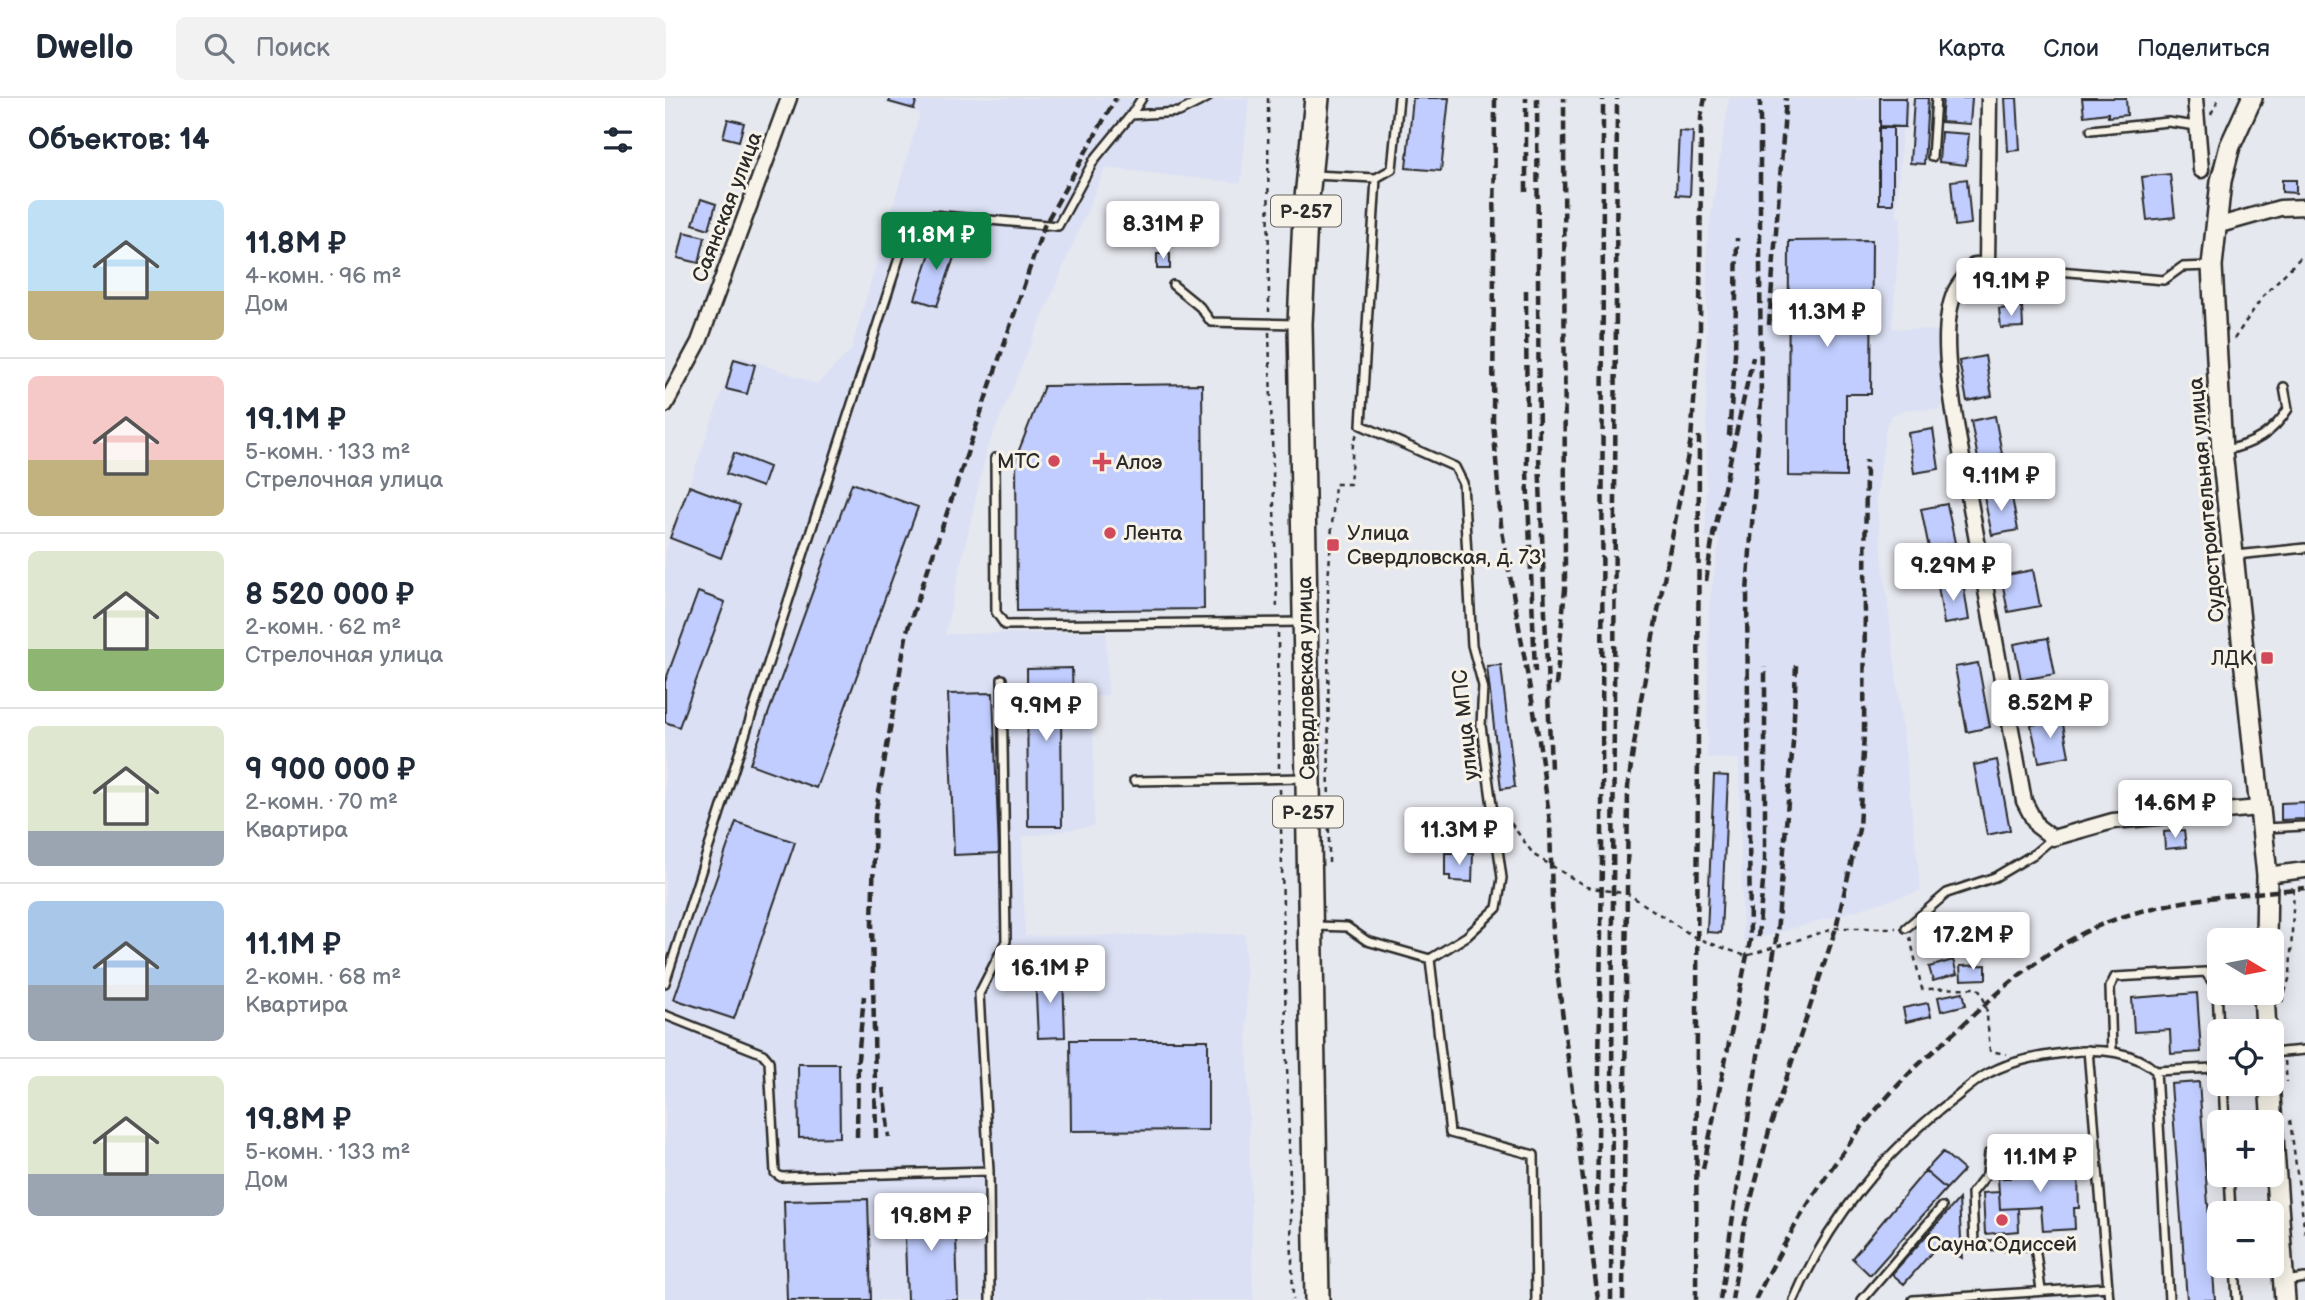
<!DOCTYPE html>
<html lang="ru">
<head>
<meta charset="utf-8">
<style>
  body { margin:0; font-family:"Balsamiq Sans",sans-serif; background:#f2f2f3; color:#1f2937; height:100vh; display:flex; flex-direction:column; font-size:26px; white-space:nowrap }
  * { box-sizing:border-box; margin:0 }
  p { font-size:23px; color:#747a83 }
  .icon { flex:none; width:38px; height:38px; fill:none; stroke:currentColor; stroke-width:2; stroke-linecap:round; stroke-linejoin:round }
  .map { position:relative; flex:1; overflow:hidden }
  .side { display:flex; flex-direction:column; background:#fff; width:665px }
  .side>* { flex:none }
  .needle { width:46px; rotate:100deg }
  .fabs { position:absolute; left:1542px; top:830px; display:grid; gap:14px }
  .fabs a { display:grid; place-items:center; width:77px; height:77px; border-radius:10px; background:#fff; box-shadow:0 4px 18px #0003; font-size:35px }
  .price { position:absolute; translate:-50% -60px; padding:0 16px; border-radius:7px; background:#fff; color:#222; font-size:23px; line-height:46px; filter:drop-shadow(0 2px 4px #0008) }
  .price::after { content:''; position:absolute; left:50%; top:42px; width:21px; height:16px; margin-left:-10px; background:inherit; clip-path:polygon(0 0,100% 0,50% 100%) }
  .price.active { background:#0b8043; color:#fff }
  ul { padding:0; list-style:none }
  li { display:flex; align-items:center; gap:21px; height:175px; padding:0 28px }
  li+li { border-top:2px solid #e0e1e3 }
  li span { display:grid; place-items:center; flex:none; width:196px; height:140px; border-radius:10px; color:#555 }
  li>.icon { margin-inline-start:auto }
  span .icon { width:84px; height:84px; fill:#fffc; stroke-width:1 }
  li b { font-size:30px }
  h2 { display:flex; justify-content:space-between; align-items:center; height:84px; padding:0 28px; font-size:30px }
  header { display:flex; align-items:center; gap:42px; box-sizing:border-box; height:98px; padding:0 35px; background:#fff; border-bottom:2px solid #e0e1e3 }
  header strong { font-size:33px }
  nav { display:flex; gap:38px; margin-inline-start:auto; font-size:24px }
  .search { width:490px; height:63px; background:#f2f2f3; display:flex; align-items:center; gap:18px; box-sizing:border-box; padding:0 24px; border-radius:10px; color:#747a83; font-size:26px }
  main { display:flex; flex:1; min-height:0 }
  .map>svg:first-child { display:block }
  .built { fill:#dbe0f4 }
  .building { fill:#c0cdfe; stroke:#2b2b2b; stroke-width:2 }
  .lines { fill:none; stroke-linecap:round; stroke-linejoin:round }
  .service-casing { stroke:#2b2b2b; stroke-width:12 }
  .minor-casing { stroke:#2b2b2b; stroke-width:19 }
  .secondary-casing { stroke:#2b2b2b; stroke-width:24 }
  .trunk-casing { stroke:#2b2b2b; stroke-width:28 }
  .path { stroke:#2b2b2b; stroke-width:2.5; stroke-dasharray:5 5; stroke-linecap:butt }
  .service { stroke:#f7f3e8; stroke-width:7 }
  .minor { stroke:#f7f3e8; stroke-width:14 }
  .secondary { stroke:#f7f3e8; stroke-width:19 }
  .trunk { stroke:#f7f3e8; stroke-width:23 }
  .rail { stroke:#2b2b2b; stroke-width:4.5; stroke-dasharray:10 5; stroke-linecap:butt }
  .poi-dot { fill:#d1495b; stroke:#f7f3e8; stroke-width:2.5 }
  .labels { text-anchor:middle; stroke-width:6; stroke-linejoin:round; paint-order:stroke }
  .shield { fill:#f7f3e8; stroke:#686764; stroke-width:2 }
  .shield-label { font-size:19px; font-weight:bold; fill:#2b2b2b }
  .street-label { font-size:21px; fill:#2b2b2b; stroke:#f7f3e8 }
  .poi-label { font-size:21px; fill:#2b2b2b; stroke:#f7f3e8; text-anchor:start }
</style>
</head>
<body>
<header>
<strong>Dwello</strong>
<div class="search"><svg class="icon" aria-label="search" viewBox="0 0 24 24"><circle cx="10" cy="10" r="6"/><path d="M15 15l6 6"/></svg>Поиск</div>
<nav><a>Карта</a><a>Слои</a><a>Поделиться</a></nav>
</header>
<main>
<section class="side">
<h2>Объектов: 14<svg class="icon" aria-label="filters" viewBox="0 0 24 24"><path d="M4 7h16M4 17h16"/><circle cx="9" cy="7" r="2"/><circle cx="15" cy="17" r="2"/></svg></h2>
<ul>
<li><span style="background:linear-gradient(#bfe0f5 65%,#c2b280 0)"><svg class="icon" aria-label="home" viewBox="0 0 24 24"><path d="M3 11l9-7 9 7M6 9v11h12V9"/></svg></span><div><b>11.8M ₽</b><p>4-комн. · 96 m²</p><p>Дом</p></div></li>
<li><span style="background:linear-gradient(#f6c9c9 60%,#c2b280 0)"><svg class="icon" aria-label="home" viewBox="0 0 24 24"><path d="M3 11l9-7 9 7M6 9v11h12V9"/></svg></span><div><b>19.1M ₽</b><p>5-комн. · 133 m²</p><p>Стрелочная улица</p></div></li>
<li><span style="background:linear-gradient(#dfe7d0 70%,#8fb573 0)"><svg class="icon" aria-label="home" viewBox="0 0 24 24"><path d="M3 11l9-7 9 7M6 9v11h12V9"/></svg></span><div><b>8 520 000 ₽</b><p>2-комн. · 62 m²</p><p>Стрелочная улица</p></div></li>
<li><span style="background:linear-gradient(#dfe7d0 75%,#9aa5b1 0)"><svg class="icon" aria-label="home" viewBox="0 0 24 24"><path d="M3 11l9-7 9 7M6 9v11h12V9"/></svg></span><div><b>9 900 000 ₽</b><p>2-комн. · 70 m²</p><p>Квартира</p></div></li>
<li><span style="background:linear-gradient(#a9c7e8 60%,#9aa5b1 0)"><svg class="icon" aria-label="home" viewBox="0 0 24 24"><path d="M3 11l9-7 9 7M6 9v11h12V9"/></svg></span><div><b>11.1M ₽</b><p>2-комн. · 68 m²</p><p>Квартира</p></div></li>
<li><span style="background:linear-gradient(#dfe7d0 70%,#9aa5b1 0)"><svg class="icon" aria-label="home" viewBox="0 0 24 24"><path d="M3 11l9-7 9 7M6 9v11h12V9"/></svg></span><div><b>19.8M ₽</b><p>5-комн. · 133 m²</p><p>Дом</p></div></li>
</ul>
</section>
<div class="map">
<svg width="1640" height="1202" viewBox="0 0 1640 1202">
  <rect width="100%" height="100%" fill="#e6e8ef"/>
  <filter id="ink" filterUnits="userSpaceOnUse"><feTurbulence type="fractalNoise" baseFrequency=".0143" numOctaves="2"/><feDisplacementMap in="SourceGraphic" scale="14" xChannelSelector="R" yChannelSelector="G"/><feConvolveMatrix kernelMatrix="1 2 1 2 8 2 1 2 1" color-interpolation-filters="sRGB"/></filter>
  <g filter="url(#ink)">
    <path class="built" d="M 222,0 L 584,0 L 576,85 L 440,70 L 322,351 L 280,536 L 441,534 L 443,597 L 428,599 L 429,728 L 357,739 L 360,838 L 580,836 L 588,1202 L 0,1202 L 0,454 L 69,261 L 79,259 L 152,286 L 186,252 L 255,15 L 220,5 Z
      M 1064,0 L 1245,0 L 1243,31 L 1237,32 L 1231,118 L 1236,119 L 1227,230 L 1276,233 L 1276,312 L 1242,311 L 1226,318 L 1221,329 L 1211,402 L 1256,793 L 1085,843 L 1078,843 L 1074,661 L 1042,660 L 1044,506 L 1055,440 L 1041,439 L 1042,144 Z"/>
    <path class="building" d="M 225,0 L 252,0 L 249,11 L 224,4 Z
      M 748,0 L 784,0 L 776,73 L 741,70 Z
      M 1215,0 L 1241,0 L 1240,29 L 1215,28 Z
      M 1249,0 L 1263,0 L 1259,66 L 1245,65 Z
      M 1278,0 L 1307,0 L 1305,26 L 1276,24 Z
      M 1340,0 L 1352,0 L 1355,52 L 1343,53 Z
      M 1417,0 L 1461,0 L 1462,17 L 1443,19 L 1443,15 L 1419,18 Z
      M 63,21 L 79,25 L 74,43 L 58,39 Z
      M 1214,30 L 1228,30 L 1228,106 L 1214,106 Z
      M 1014,33 L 1028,34 L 1025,98 L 1011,97 Z
      M 1276,34 L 1304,36 L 1301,67 L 1274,64 Z
      M 1505,76 L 1510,119 L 1482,122 L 1477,79 Z
      M 1302,81 L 1306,126 L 1290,128 L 1286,83 Z
      M 1617,82 L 1631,82 L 1631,95 L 1617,94 Z
      M 36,101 L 51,106 L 44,131 L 28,126 Z
      M 19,134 L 40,139 L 34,165 L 13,160 Z
      M 270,140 L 293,148 L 272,208 L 250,201 Z
      M 1207,142 L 1206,296 L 1181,296 L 1181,379 L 1123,378 L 1124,143 Z
      M 492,156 L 505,156 L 505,171 L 492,171 Z
      M 1357,209 L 1358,229 L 1336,230 L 1334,211 Z
      M 1320,258 L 1327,298 L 1302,303 L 1294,263 Z
      M 69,261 L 90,267 L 82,296 L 61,291 Z
      M 537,286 L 539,511 L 352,513 L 351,360 L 379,288 Z
      M 1330,318 L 1337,356 L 1313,361 L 1306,323 Z
      M 1268,331 L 1274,371 L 1249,375 L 1243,335 Z
      M 69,355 L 104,369 L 97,389 L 61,376 Z
      M 187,385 L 253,409 L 151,690 L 85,666 Z
      M 24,388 L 75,407 L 56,460 L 5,440 Z
      M 1346,394 L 1353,432 L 1327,437 L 1319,399 Z
      M 1282,406 L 1290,445 L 1264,450 L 1256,411 Z
      M 1368,472 L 1375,508 L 1343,514 L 1336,478 Z
      M 1298,484 L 1304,522 L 1279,526 L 1273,488 Z
      M 33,494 L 60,504 L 14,629 L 0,624 L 0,584 Z
      M 1383,540 L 1390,576 L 1356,582 L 1349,546 Z
      M 1313,565 L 1325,629 L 1302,634 L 1290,569 Z
      M 836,567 L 850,689 L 836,691 L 822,568 Z
      M 407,570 L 408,611 L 396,611 L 397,728 L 363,728 L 362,571 Z
      M 328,595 L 334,755 L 289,757 L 283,596 Z
      M 1397,621 L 1404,658 L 1374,664 L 1366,627 Z
      M 1332,662 L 1345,732 L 1322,737 L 1309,667 Z
      M 1049,677 L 1063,678 L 1056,835 L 1042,834 Z
      M 1640,704 L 1640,721 L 1616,722 L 1616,705 Z
      M 71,724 L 130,744 L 69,921 L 9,901 Z
      M 1519,732 L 1521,749 L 1500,751 L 1499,734 Z
      M 780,755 L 808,755 L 807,784 L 785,783 L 785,778 L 780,778 Z
      M 1288,862 L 1292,876 L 1268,883 L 1264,869 Z
      M 1321,867 L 1321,881 L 1296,882 L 1295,868 Z
      M 398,875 L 400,939 L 373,940 L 370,876 Z
      M 1298,894 L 1301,907 L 1276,913 L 1273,899 Z
      M 1532,895 L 1536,954 L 1506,956 L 1505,932 L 1469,934 L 1467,900 Z
      M 1263,905 L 1266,918 L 1241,924 L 1238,910 Z
      M 405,942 L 543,942 L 543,1032 L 406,1033 Z
      M 133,966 L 174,966 L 175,1039 L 134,1040 Z
      M 1534,984 L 1550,1202 L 1522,1202 L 1506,986 Z
      M 1278,1054 L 1299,1072 L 1281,1091 L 1260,1073 Z
      M 1377,1061 L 1378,1081 L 1413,1080 L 1414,1110 L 1409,1110 L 1410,1131 L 1378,1133 L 1376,1109 L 1335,1111 L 1333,1080 L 1345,1080 L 1344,1063 Z
      M 1260,1073 L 1281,1091 L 1205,1177 L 1187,1160 Z
      M 1334,1094 L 1335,1111 L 1353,1110 L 1354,1133 L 1320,1136 L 1318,1095 Z
      M 203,1101 L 206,1202 L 122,1202 L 119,1103 Z
      M 1294,1101 L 1297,1160 L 1274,1146 L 1239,1186 L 1227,1176 Z
      M 290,1107 L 293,1202 L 242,1202 L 239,1108 Z"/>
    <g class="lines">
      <g class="service-casing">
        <path id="service" d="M 466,17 L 514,14 L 542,0
          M 1426,32 L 1503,24 L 1532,28
          M 1267,59 L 1271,0
          M 648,77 L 711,80 L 696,327 L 790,369 L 798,385 L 807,547 L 818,588 L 816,628 L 837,780 L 832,810 L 802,838 L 765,861 L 785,1035 L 869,1057 L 871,1202
          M 711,80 L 727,71 L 734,0
          M 1322,167 L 1499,182 L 1517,169 L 1545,168
          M 508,187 L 535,209 L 546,224 L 631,226
          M 1560,352 C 1588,347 1608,335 1623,311 L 1619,289
          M 330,360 L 331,514 L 340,527 L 637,524
          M 1571,457 L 1640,450
          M 469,683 L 639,680
          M 1599,730 L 1640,728
          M 650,828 L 682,829 L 702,843 L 765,861
          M 1241,830 L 1282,795 L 1330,779 L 1369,756 L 1388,740
          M 0,885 L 244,129 L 267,117 L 393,128 L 429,62 L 466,17 L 477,0
          M 0,917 L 98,956 L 104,963 L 110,1075 L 116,1079 L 324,1073
          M 1423,952 L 1444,1202
          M 1447,954 L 1445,889 L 1450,879 L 1540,874 L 1552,890 L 1554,933
          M 1606,955 L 1640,952
          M 1491,973 L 1504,1202
          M 1558,985 L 1560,1024
          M 1564,1076 L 1566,1115
          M 1570,1167 L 1572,1202
          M 1620,1183 L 1640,1180
          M 1376,1192 L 1370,1148 L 1309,1147 L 1307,1095 L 1322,1076 L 1324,1055 L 1432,1052
          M 325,1202 L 324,1073 L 314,896 L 341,843 L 337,581
          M 1129,1202 C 1163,1122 1220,1053 1290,1000 C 1300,992 1312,981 1324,975 C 1350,961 1377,958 1406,954 C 1435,950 1468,953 1491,973 L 1548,970 L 1554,963
          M 1197,1202 L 1277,1109
          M 1248,1202 L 1443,1189"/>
      </g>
      <g class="minor-casing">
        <path id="minor" d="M 1324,0 L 1322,167 L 1310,167 C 1303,176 1295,184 1290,194 C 1274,230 1286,294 1292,332 L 1359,703 L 1372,728 L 1388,740 L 1448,723 L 1594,710
          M 1530,0 L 1536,72
          M 1551,128 L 1615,110 L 1640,109
          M 0,307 L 34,244 L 124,0
          M 1602,777 L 1640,772"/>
      </g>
      <g class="secondary-casing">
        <path id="secondary" d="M 1587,0 L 1565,48 L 1556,83 L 1547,168 L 1557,353 L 1602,777 L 1601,842
          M 1599,894 L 1601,933
          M 1604,985 L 1620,1202"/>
      </g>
      <g class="trunk-casing">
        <path id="trunk" d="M 652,0 L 640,120 L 635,226 L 652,1202"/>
      </g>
      <path class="path" d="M 603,0 L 604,214
        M 1546,16 L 1554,0
        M 604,234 L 612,512
        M 1569,241 L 1598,198 L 1640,155
        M 613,535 L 614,670
        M 615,691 L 628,1202
        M 840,717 L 869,757 L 922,789 L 963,796 L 1031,840 L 1081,858 L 1171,830 L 1231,830
        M 664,765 L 663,484 L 670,386 L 685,386 L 688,346 L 692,336
        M 1245,839 L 1257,891 L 1313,890 L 1321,906 L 1325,953 L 1341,956
        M 1617,904 L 1625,878 L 1629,789
        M 1620,963 L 1622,984
        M 1625,1022 L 1640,1135"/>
      <use href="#service" class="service"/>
      <use href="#minor" class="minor"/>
      <use href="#secondary" class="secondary"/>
      <use href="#trunk" class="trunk"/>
      <path class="rail" d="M 830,0 L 828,323 L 836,427 L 874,642 L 885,725 L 888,840 L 933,1202
        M 872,0 L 874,358 L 886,672
        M 861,94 L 861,0
        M 1095,175 L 1095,3
        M 861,192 L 862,373 L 870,574
        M 1104,227 L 1121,0
        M 1064,338 L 1070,256 L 1072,140
        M 1048,440 L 1088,259
        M 1041,483 L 1049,431
        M 891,588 L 900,491 L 899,0
        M 1093,839 L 1100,762 L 1100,569
        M 218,990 L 224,1039
        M 192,1039 L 193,961 L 199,898
        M 211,1040 L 207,825 L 210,718 L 242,533 L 379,128 L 451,0
        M 1038,1071 L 1085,843 L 1082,494 L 1096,304 L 1095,165
        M 932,1113 L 937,763 L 938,0
        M 946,1202 L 952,0
        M 958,1202 L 963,688 L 975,606 L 1026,341 L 1035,230 L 1036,19 L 1040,0
        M 1031,1202 L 1034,338
        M 1055,1202 L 1112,835 L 1128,644 L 1131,566
        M 1067,1202 L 1079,1128 L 1104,1033 L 1171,830 L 1194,731 L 1199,635 L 1201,362
        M 1090,1202 C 1129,1124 1177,1045 1238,982 C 1258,961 1282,942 1304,921 C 1349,880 1397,838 1457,819 C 1516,799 1578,797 1640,790"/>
    </g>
  </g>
  <g class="poi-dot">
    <circle cx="389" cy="363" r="7"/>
    <path d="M433.5 353.5h7v7h7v7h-7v7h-7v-7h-7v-7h7z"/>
    <circle cx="445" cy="435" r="7"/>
    <rect x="661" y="440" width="14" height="14" rx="3.5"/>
    <rect x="1595" y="553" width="14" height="14" rx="3.5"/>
    <circle cx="1337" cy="1122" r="7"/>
  </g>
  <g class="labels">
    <g class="shield">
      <rect x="606" y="97.5" width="70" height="31" rx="5"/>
      <rect x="608" y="698.5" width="70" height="31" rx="5"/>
    </g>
    <g class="shield-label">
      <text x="641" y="120">Р-257</text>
      <text x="643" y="721">Р-257</text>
    </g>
    <g class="street-label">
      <text transform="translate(62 109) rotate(-69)" y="7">Саянская улица</text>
      <text transform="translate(1541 402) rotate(-95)" y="7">Судостроительная улица</text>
      <text transform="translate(641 580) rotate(-91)" y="7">Свердловская улица</text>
      <text transform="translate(800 627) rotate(-96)" y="7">улица МПС</text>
    </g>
    <g class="poi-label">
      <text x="375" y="370" text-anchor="end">МТС</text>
      <text x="451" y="371">Алоэ</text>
      <text x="459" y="442">Лента</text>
      <text x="682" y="442">Улица<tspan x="682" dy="24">Свердловская, д. 73</tspan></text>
      <text x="1588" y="567" text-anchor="end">ЛДК</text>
      <text x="1337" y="1153" text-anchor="middle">Сауна Одиссей</text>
    </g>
  </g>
</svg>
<div class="fabs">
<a><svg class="needle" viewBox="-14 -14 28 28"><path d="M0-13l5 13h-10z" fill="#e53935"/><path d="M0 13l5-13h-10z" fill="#747a83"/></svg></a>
<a><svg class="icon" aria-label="locate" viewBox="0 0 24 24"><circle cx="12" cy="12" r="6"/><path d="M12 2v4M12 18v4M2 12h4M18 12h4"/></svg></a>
<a>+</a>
<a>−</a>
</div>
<b class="price" style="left:498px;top:163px">8.31M ₽</b>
<b class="price active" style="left:271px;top:174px">11.8M ₽</b>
<b class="price" style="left:1346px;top:220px">19.1M ₽</b>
<b class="price" style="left:1162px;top:251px">11.3M ₽</b>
<b class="price" style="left:1336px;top:415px">9.11M ₽</b>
<b class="price" style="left:1288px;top:505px">9.29M ₽</b>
<b class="price" style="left:1385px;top:642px">8.52M ₽</b>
<b class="price" style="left:381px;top:645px">9.9M ₽</b>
<b class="price" style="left:1510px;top:742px">14.6M ₽</b>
<b class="price" style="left:794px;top:769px">11.3M ₽</b>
<b class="price" style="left:1308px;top:874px">17.2M ₽</b>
<b class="price" style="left:385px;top:907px">16.1M ₽</b>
<b class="price" style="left:1375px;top:1096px">11.1M ₽</b>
<b class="price" style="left:266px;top:1155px">19.8M ₽</b>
</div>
</main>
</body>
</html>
